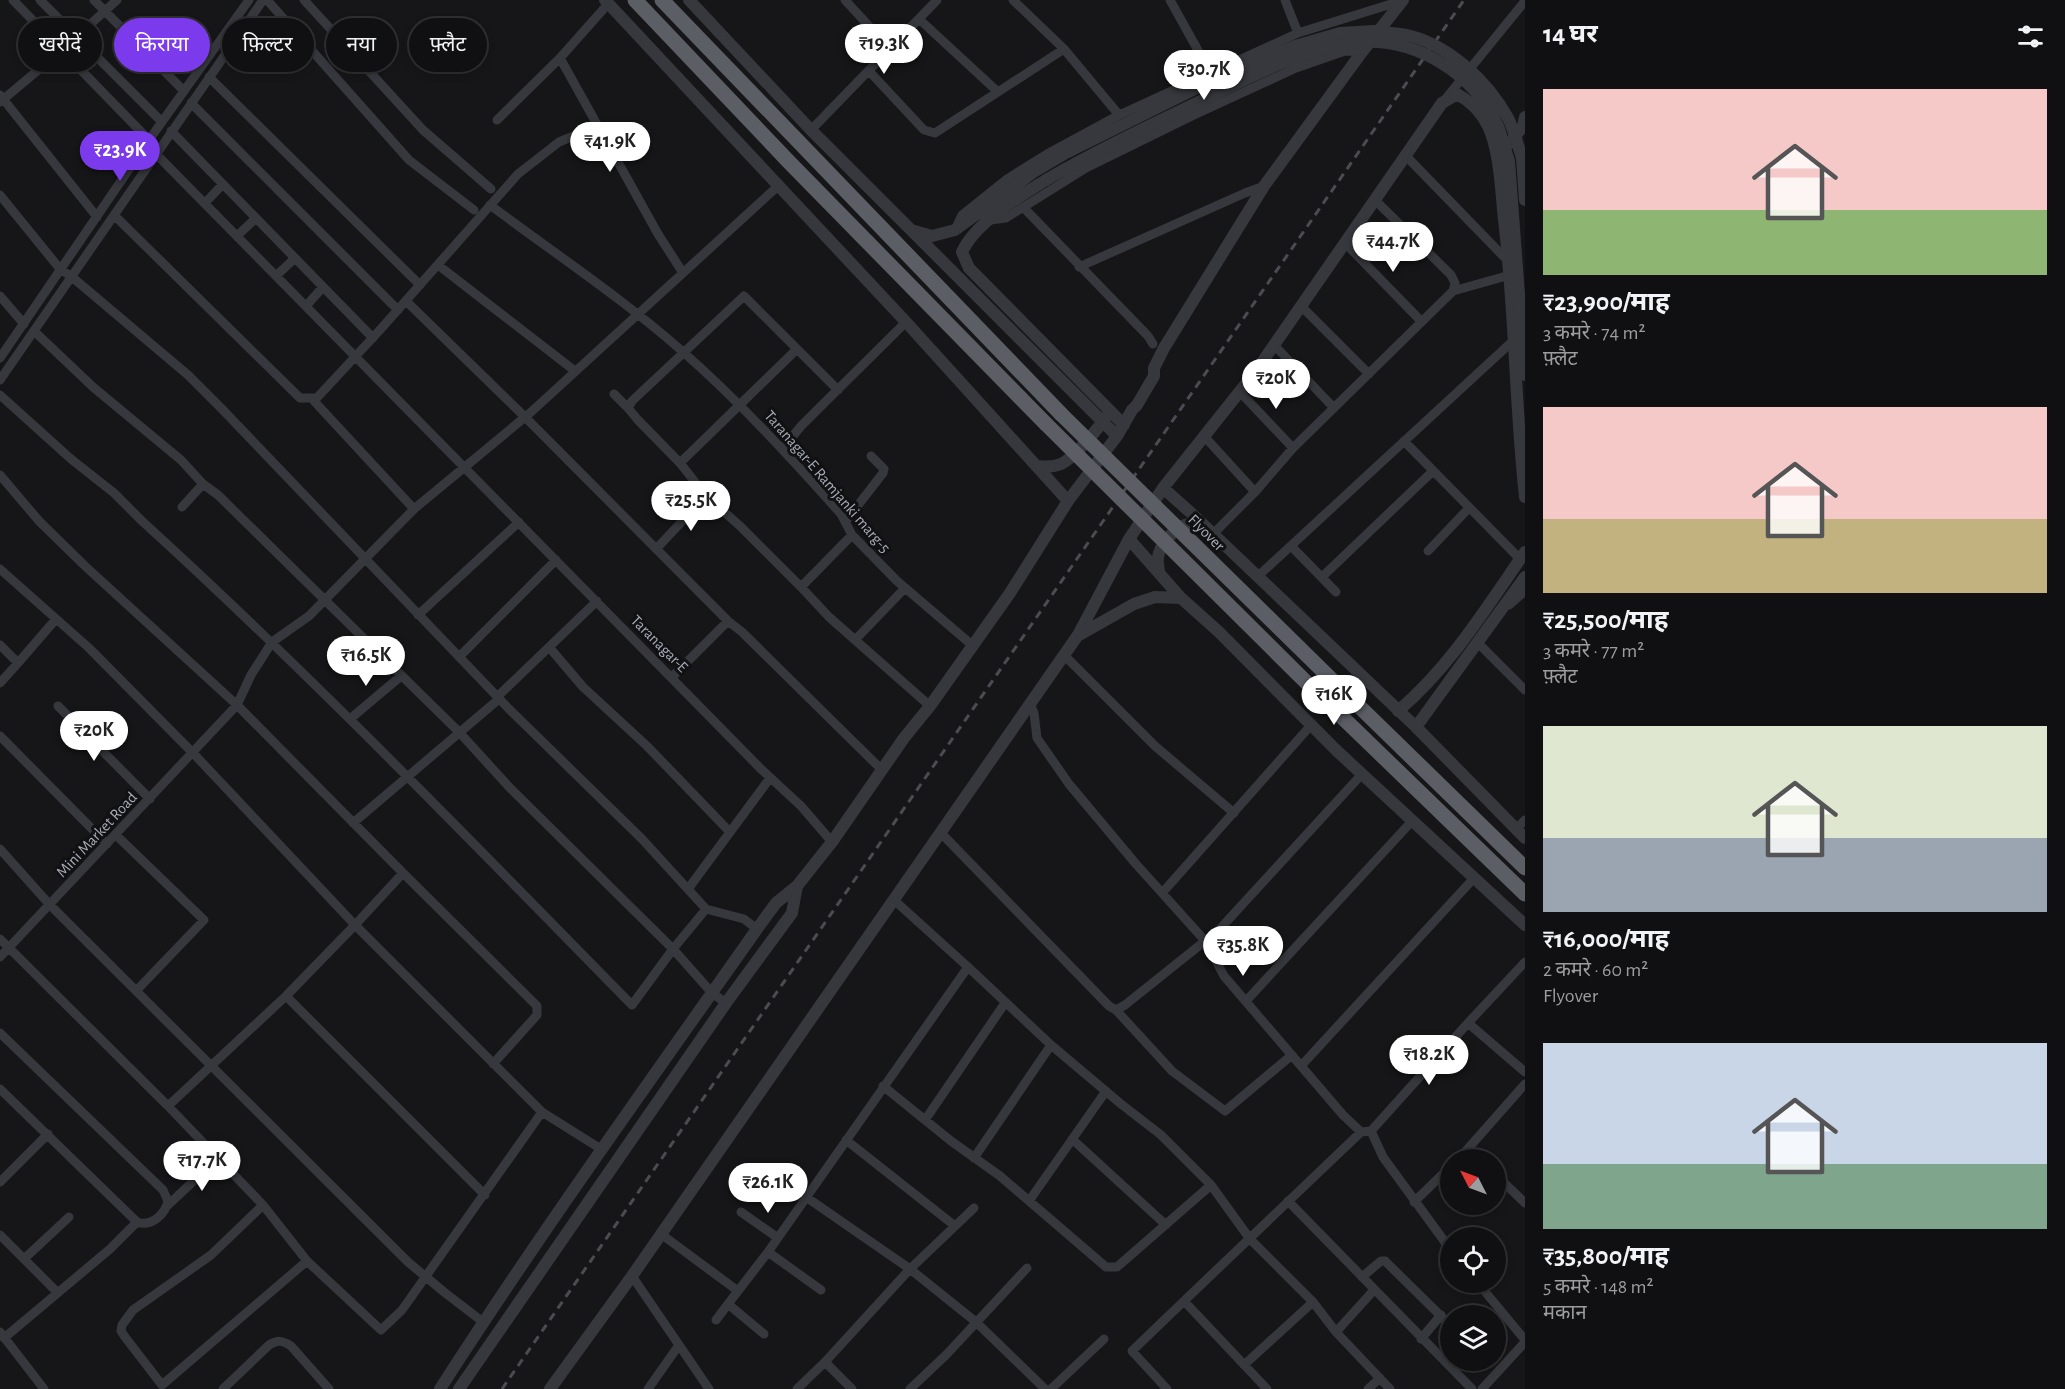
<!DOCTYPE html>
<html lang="hi">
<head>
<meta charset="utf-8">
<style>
  body { margin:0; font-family:"Alegreya Sans","Noto Sans Devanagari",sans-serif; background:#1e1e20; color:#f1f3f6; height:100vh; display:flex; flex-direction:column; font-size:22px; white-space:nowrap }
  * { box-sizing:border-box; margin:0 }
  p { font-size:20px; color:#9c9d9f }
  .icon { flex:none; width:33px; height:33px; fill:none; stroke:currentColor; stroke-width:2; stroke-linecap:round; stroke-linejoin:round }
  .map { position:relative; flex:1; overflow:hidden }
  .sheet { display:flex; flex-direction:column; background:#101012; width:540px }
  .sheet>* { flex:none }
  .banner { position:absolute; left:18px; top:18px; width:570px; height:54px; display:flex; gap:12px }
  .needle { width:39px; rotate:312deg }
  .tools { position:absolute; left:1440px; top:1149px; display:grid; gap:12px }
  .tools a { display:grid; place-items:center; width:66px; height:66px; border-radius:50%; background:#101012; box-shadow:0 3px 9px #0003,0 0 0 2px #303032; font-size:30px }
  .price { position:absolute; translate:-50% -51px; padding:0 14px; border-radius:21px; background:#fff; color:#222; font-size:20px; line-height:39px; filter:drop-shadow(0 2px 3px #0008) }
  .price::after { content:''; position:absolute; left:50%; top:36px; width:18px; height:14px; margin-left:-9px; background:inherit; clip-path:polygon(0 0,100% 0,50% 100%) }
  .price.current { background:#7c3aed; color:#fff }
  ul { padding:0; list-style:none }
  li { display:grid; align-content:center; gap:12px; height:318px; padding:0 18px }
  li span { display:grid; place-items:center; height:186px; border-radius:0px; color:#555 }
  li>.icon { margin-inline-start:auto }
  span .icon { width:108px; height:108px; fill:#fffc; stroke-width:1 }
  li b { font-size:26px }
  h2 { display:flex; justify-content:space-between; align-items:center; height:72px; padding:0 18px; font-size:26px }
  .pill { padding:0 21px; border-radius:27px; background:#101012; box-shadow:0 3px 9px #0003,0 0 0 2px #303032; font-size:21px; line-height:54px }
  .pill.current { background:#7c3aed; color:#fff }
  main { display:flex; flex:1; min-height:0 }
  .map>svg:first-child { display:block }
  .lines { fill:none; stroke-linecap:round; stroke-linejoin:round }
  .minor { stroke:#37383d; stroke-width:9 }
  .tertiary { stroke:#37383d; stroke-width:12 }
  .trunk { stroke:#5b5e65; stroke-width:15 }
  .rail { stroke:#4a4c52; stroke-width:3; stroke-dasharray:8 6; stroke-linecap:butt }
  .tertiary-bridge { stroke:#37383d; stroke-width:12 }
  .trunk-bridge { stroke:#5b5e65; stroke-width:15 }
  .labels { text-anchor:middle; stroke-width:6; stroke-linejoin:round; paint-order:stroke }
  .street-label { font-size:16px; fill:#a8adb8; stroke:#111113 }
</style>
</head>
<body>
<main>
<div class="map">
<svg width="1525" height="1389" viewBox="0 0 1525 1389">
  <rect width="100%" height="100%" fill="#161618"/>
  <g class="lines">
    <path class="minor" d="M 13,0 L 149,140
      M 40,0 L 162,122
      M 94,0 L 184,91
      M 267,0 L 409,160 L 474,210
      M 304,0 L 423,130 L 491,189
      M 845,0 L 890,49
      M 1013,0 L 1064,49 L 1119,115
      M 1170,0 L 1210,72
      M 1285,0 L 1298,33
      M 919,19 L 998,92
      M 560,58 L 658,234 L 683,273
      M 869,71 L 924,130 L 935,133 L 1064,49
      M 209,77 L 420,285
      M 0,95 L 97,217
      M 1447,97 L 1525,1
      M 0,102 L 62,50 L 117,0
      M 191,103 L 398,310
      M 497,120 L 560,58 L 608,4
      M 811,130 L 937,0
      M 171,131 L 373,338
      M 156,154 L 761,769 L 801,806 L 832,842
      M 1406,156 L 1509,262
      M 0,195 L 60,269 L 72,277 L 188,375 L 221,408 L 509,709 L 642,839 L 706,909 L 744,919 L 757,929
      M 205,203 L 223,184
      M 490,205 C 554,253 622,298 682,351 C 739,401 790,457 841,514 L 852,535 L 897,581 L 972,645
      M 1023,207 L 1148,336 L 1153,344
      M 114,215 L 300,398 L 317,398
      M 990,220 L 1006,218 L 1086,168 L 1194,115 L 1296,68 L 1345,51 L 1362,52
      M 956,228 L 962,215 L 1007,179 L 1047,154 L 1119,115 L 1298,33 L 1401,1 L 1400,0
      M 237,236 L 256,218
      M 1345,243 L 1421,321
      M 438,265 L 575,371
      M 1079,267 L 1245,193 L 1264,186
      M 276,276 L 295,258
      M 1453,291 L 1510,275
      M 0,296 L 24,324
      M 406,301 L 525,417 L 728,621 L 742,632 L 882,770
      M 306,306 L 323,287
      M 1301,306 L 1369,374
      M 34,331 L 93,387 L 181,460 L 203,484
      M 1274,345 L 1334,408
      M 0,358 L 149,140 L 249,0
      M 0,380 L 263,0
      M 838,390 L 744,296 L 632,401 L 628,408 L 637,419 L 680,463 L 706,496 L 740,526 L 801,587 L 829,617 L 930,706
      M 1239,391 L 1293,448
      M 614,394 L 628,408
      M 0,395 L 71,459 L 114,493 L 142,521 C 312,676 471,841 632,1005 L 673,949 L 706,909
      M 1204,436 L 1255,492
      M 1404,441 L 1520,559
      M 782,449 L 802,425 L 906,322
      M 680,463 L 797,349
      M 0,475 L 39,521 L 85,566 L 237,705 L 403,873
      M 182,507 L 203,484 L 218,495 L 459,732 L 510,788 L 673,949 L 712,993 L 726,1003
      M 414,509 L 314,401 L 379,331 L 518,174 L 559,142 L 598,126
      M 845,522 L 883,473 L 884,469 L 871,456
      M 1213,534 L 1255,492 L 1293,448 L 1453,291 L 1455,283 L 1451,275 L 1375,200
      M 1291,546 L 1336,592
      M 656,549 L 706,496
      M 1428,551 L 1469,508
      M 0,569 L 89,648 L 193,753 L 355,925 L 542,1112 L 601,1149
      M 1257,577 L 1515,339
      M 1322,577 L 1433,471
      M 801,587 L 852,535
      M 1509,605 L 1525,591
      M 418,615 L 519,522
      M 855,640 L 905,588
      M 1477,642 L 1525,690
      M 0,645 L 18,663 L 56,619
      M 549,647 L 583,687 L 647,746 L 730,832
      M 1064,655 L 1155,746 L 1234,813
      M 459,657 L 556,560
      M 672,677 L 728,621
      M 0,683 L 18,663
      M 497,697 L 597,601
      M 1030,704 L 1034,713 L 1037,738 L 1069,784 L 1136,864 L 1207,943 L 1224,976 L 1343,1115 L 1361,1132 L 1371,1131 L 1383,1157 L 1450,1249
      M 58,706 L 150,799
      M 350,719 L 401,676
      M 0,736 L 107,844
      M 353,823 L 499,699
      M 1516,829 L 1525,820
      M 941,833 L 1109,1006 L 1116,1010 L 1125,1005 L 1205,941
      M 116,835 L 204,920 L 136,991
      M 0,849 L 50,905 L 408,1262 L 444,1292 L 483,1322
      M 688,889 L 770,778
      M 1163,892 L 1312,724
      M 0,939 L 168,1106
      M 1207,943 L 1362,774
      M 0,957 L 237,705 L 251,675 L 272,642 L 309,616 L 414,509 L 530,413 L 778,186
      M 968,967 L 1051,1045 L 1121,1104 L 1161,1135 L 1211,1185 L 1250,1239 L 1313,1302 L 1336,1332 L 1390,1389
      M 286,996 L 168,1106 L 263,1205 L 307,1261 L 381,1330 L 402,1310 L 542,1112
      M 1246,1001 L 1413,820
      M 1116,1010 L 1172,1071 L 1225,1111 L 1292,1055
      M 1468,1023 L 1525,1072
      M 0,1033 L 163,1190 L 168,1201 C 165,1215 151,1227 137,1222 L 110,1249 L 4,1338
      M 1301,1066 L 1474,878
      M 883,1086 L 951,1141 L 1000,1176 L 1106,1267 L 1117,1267 L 1211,1185
      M 0,1089 L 137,1222
      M 925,1120 L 1005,1003
      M 1371,1131 L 1468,1023 L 1525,962
      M 1072,1139 L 1166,1225
      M 846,1140 L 955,1226
      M 1468,1149 L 1479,1160
      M 974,1158 L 1051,1045
      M 1458,1160 L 1525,1084
      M 1496,1175 L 1525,1203
      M 0,1182 L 48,1134
      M 485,1195 L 286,996 L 355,925 L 403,873 L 537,1006 L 537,1015 L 493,1064
      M 806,1197 L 910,1269 L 976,1322 L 1045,1389
      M 1029,1201 L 1106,1091
      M 1288,1201 L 1472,1389
      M 1414,1202 L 1450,1167
      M 263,1205 L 211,1255 L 133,1310 L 122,1325 L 121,1331 L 125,1337 L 162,1385 L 307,1261
      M 167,1206 L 218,1158
      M 741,1212 L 778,1238
      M 661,1234 L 738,1291
      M 0,1235 L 57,1292
      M 768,1252 L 821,1290
      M 25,1258 L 69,1217
      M 632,1276 L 709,1389
      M 1362,1277 L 1381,1261 L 1385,1261 L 1450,1325
      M 1477,1282 L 1525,1340
      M 716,1320 L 728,1304
      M 0,1332 L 44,1389
      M 1336,1332 L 1374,1290
      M 764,1334 L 728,1304 L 768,1252 L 968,967 L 894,900
      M 1421,1339 L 1441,1315
      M 825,1362 L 852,1389
      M 1244,1365 L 1313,1302
      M 223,1389 L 269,1345 C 278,1340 282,1340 291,1346 L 329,1389
      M 648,1389 L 679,1345
      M 797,1389 L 825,1362 L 910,1269 L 974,1208
      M 910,1389 L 946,1355 L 1027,1268
      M 1051,1389 L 1104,1339
      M 1167,1389 L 1132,1351 L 1184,1301
      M 1267,1389 L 1184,1301 L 1361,1132
      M 1368,1389 L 1380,1378
      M 1482,1389 L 1525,1342"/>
    <path class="tertiary" d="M 605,0 L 906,322 L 1068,501
      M 689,0 L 811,130 L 1117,436
      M 1510,143 L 1523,126 L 1525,117
      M 1522,158 L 1525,200
      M 1046,180 C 1019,197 976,222 962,252 L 969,268 L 1124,425
      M 911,230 L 932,236 L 955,230 L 1035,171 L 1064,154 L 1205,84 L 1295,46 L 1340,33 L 1374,31
      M 1037,466 C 1045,467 1054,467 1061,464 C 1076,457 1097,429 1108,415
      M 1163,488 L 1190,512 L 1416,727 L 1525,838
      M 1129,539 L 1181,598 L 1219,632 L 1336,750 L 1525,925
      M 1159,572 C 1159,568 1157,562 1158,558 C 1159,545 1174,529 1185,525 C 1191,523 1198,525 1204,526
      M 1079,635 L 1134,604 L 1155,597 L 1181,598
      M 1398,711 C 1450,667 1487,607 1525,552
      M 1416,727 L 1525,577
      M 440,1389 C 541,1232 650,1081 757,929 L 776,903 L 797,886 L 832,842 L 904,738 L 930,706 L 1010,593 L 1068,501 L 1117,436 L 1132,410 L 1137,405 L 1154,376 L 1154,368 L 1164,348 L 1264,186 L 1362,52 L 1403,0
      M 459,1389 L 726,1003 L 792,913 L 797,886
      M 550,1389 L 632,1276 L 1078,635 L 1129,539 L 1163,488 L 1256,371 L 1442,103 L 1457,94 C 1470,101 1481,112 1488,126 C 1500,152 1501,191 1504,220 C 1515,312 1515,405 1525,497"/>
    <path class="trunk" d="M 635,0 L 789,162 L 1046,424
      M 662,0 L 1061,414
      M 1328,676 L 1525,868
      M 1312,688 L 1525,894"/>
    <path class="rail" d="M 502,1389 L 1464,0"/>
    <path class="tertiary-bridge" d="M 1374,31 C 1386,33 1399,33 1411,36 C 1451,47 1488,82 1508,118 C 1514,130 1518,145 1522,158
      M 1046,180 C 1098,150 1151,125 1205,99 C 1251,77 1311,44 1362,42 C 1419,39 1474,75 1498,126 C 1502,137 1505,149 1509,161 L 1525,375"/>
    <path class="trunk-bridge" d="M 1061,414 L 1328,676
      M 1046,424 L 1312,688"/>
  </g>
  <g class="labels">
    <g class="street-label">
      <text transform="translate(828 481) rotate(49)" y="6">Taranagar-E Ramjanki marg-5</text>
      <text transform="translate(1207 532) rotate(45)" y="6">Flyover</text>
      <text transform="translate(660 643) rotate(45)" y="6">Taranagar-E</text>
      <text transform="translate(96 834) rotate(-47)" y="6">Mini Market Road</text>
    </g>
  </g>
</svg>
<div class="tools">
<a><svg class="needle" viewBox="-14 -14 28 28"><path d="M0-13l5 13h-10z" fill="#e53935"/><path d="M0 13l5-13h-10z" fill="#9c9d9f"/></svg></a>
<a><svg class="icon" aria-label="locate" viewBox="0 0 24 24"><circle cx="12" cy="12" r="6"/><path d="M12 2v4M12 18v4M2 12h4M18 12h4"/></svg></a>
<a><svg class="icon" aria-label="layers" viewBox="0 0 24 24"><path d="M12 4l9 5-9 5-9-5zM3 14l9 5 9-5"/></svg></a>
</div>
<b class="price" style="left:884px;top:75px">₹19.3K</b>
<b class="price" style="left:1204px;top:101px">₹30.7K</b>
<b class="price" style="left:610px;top:173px">₹41.9K</b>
<b class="price current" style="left:120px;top:182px">₹23.9K</b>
<b class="price" style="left:1393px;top:273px">₹44.7K</b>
<b class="price" style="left:1276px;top:410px">₹20K</b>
<b class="price" style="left:691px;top:532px">₹25.5K</b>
<b class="price" style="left:366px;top:687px">₹16.5K</b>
<b class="price" style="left:1334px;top:726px">₹16K</b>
<b class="price" style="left:94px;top:762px">₹20K</b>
<b class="price" style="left:1243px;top:977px">₹35.8K</b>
<b class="price" style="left:1429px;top:1086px">₹18.2K</b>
<b class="price" style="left:202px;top:1192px">₹17.7K</b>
<b class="price" style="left:768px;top:1214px">₹26.1K</b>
<div class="banner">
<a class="pill">खरीदें</a>
<a class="pill current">किराया</a>
<a class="pill">फ़िल्टर</a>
<a class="pill">नया</a>
<a class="pill">फ़्लैट</a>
</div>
</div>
<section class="sheet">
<h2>14 घर<svg class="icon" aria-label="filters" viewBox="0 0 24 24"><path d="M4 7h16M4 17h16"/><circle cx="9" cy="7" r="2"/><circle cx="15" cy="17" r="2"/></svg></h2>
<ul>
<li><span style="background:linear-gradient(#f6c9c9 65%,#8fb573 0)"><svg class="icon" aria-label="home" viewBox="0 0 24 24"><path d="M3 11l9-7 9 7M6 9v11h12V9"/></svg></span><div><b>₹23,900/माह</b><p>3 कमरे · 74 m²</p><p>फ़्लैट</p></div></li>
<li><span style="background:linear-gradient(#f6c9c9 60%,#c2b280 0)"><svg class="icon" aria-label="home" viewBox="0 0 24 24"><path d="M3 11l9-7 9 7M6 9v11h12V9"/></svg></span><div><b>₹25,500/माह</b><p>3 कमरे · 77 m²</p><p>फ़्लैट</p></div></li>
<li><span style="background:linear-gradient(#dfe7d0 60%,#9aa5b1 0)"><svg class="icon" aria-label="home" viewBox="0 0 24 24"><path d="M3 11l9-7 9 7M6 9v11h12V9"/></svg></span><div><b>₹16,000/माह</b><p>2 कमरे · 60 m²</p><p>Flyover</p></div></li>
<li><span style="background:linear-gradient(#c9d6e8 65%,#7fa58c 0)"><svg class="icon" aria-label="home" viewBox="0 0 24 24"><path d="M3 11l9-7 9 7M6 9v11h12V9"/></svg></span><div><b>₹35,800/माह</b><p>5 कमरे · 148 m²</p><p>मकान</p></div></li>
</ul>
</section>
</main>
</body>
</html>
